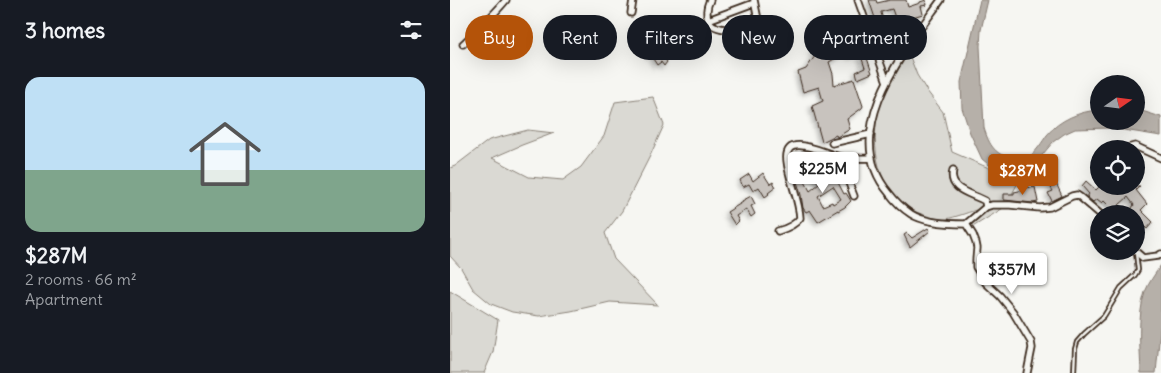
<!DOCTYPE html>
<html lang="en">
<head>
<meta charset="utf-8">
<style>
  body { margin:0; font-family:Delius,sans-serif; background:#20242c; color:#f1f3f6; height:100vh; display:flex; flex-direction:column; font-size:19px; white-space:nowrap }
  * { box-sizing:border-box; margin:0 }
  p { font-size:16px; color:#9ea1a6 }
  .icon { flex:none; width:28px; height:28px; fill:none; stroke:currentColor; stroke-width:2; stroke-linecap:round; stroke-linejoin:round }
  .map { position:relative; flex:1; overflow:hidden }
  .side { display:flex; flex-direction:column; background:#171b24; width:450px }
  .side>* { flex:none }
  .top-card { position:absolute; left:15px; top:15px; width:475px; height:45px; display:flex; gap:10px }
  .needle { width:32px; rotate:76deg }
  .fabs { position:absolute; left:640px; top:75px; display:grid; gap:10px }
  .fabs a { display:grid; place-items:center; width:55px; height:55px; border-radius:50%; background:#171b24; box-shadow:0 5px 20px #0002; font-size:25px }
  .price { position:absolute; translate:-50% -42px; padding:0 11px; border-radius:5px; background:#fff; color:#222; font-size:16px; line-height:32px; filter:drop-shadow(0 1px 2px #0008) }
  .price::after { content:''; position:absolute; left:50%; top:30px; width:15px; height:11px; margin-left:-8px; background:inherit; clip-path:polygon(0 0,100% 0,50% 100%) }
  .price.active { background:#b45309; color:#fff }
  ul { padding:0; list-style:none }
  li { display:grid; align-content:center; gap:10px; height:265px; padding:0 25px }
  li+li { border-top:1px solid #363941 }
  li span { display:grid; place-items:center; height:155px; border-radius:15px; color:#555 }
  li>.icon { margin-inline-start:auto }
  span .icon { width:90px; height:90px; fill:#fffc; stroke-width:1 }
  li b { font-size:21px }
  h2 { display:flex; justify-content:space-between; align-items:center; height:60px; padding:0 25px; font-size:21px }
  .pill { padding:0 18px; border-radius:22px; background:#171b24; box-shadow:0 5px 20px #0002; font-size:18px; line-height:45px }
  .pill.active { background:#b45309; color:#fff }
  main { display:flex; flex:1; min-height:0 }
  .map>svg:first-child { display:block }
  .green { fill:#dad9d3; stroke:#8a8278 }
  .water { fill:#b6b0a9; stroke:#857a71 }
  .building { fill:#c8c3be; stroke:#3b2a1e; fill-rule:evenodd; filter:url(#shadow) }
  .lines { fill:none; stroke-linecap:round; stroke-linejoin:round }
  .lane-casing { stroke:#3b2a1e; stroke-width:6 }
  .street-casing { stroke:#3b2a1e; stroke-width:9 }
  .lane { stroke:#f6f6f2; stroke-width:2.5 }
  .street { stroke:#f6f6f2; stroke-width:5.5 }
</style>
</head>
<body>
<main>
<section class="side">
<h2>3 homes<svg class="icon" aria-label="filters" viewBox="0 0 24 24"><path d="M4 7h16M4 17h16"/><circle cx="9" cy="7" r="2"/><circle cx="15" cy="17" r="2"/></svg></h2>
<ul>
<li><span style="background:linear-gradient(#bfe0f5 60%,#7fa58c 0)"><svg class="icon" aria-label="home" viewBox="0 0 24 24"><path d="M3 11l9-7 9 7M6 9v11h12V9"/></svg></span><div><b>$287M</b><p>2 rooms · 66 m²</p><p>Apartment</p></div></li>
</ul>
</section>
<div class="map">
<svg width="711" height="373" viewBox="0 0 711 373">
  <defs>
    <filter id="shadow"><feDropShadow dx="-2.5" dy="2.5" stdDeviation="2.5" flood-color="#0004"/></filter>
  </defs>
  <rect width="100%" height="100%" fill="#f6f6f2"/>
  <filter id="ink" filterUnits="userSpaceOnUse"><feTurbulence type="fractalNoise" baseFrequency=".02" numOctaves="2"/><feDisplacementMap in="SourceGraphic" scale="10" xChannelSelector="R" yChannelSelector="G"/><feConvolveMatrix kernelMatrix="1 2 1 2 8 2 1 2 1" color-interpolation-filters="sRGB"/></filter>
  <g filter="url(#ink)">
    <path class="green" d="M 458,52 L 467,75 L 477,91 L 493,112 L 502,152 L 555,175 L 570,179 L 555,207 L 521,228 L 526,210 C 516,213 506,217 496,219 C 490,220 480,217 474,215 C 435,202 422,163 426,125 C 427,102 447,73 458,52 Z
      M 203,97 L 214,125 L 200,156 L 172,211 L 155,233 L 164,259 L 208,305 L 160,302 L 121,311 L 89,316 L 62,312 L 41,304 L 23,289 L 11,268 L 0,256 L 0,168 L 5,166 L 39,140 L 78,130 L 104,133 L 72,145 L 42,158 L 79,177 L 113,180 L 131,167 L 154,136 L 165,102 Z
      M 0,291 L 48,320 L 43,352 L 34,373 L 0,373 Z"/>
    <path class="water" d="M 530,0 L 538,0 L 531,30 L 530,46 L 534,128 C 539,145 546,157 565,158 C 570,159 575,159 580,156 C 587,151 592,142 597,135 C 609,120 630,111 649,110 L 649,121 L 686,121 L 686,111 L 692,111 L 711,117 L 711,136 L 661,128 L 625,129 L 614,134 L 603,142 L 593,154 L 588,163 L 584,168 L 568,174 L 559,174 L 545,168 L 538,164 L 532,159 L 520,133 L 512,108 L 511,82 Z
      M 711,265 L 711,320 L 706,373 L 691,373 C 690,348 687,316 695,292 C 699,282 705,274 711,265 Z"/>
    <path class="building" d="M 419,0 L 426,0 L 427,3 L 440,0 L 456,0 L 458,7 L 470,3 L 470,2 L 476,0 L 477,5 L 471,6 L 473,14 L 462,17 L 463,24 L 458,25 L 460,31 L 448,34 L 450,45 L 446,46 L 447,49 L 442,50 L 440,46 L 436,47 L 435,45 L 434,45 ZM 442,9 L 449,29 L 438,32 L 437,31 L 431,13 L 431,12 Z
      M 404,19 L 422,73 L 408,79 L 406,72 L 415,68 L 410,53 L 400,57 L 398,50 L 404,47 L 399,29 L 392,31 L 389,25 Z
      M 194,24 L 199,33 L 194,36 L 206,53 L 210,50 L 215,58 L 217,62 L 214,66 L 211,62 L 207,65 L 189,37 L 183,30 Z
      M 389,35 L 395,53 L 379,62 L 383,74 L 384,85 L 404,79 L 413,106 L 412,108 L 397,119 L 400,129 L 387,137 L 386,135 L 372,142 L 362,106 L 373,101 L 369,87 L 353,92 L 348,72 L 356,69 L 365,56 L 361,52 L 377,46 L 376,43 L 381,42 Z
      M 368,161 L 371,168 L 378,163 L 394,194 L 396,193 L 401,201 L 395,207 L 388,211 L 388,210 L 368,222 L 360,210 L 356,212 L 353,208 L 351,195 L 345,175 L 350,172 L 360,191 L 369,184 L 364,174 L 367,173 L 363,164 ZM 383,186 L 391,199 L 383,204 L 382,202 L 373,206 L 368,196 Z
      M 313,173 L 320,184 L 323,182 L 326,187 L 318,193 L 319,194 L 315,197 L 309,187 L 303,191 L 299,184 L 293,187 L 290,180 L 299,174 L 303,181 Z
      M 636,181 L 646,190 L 650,186 L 690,186 L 686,190 L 697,204 L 691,210 L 703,222 L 697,229 L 689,221 L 686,224 L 686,214 L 678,214 L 684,205 L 678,197 L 669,205 L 676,214 L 659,214 L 663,210 L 654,201 L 652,203 L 647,199 L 643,202 L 637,197 L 639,194 L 632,186 Z
      M 606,183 L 612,196 L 602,201 L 598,193 L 603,191 L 600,186 Z
      M 579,187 L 580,188 L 585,187 L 588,202 L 583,203 L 554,200 L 554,194 L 564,194 L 564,192 L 574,190 L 574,188 Z
      M 301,196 L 305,204 L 301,206 L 305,214 L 301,217 L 296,209 L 286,216 L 289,221 L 285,225 L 277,212 L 293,202 L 292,201 Z
      M 478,228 L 480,231 L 460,247 L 454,235 L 457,233 L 462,238 Z"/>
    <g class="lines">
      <g class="lane-casing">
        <path id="lane" d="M 624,373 L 625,349 L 627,342 L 634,334 L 654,316 L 671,288 L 685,275 L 688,270 L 686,253"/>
      </g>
      <g class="street-casing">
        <path id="street" d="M 260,0 C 258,4 257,7 257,11 C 255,37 294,28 309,27
          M 304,0 L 315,54
          M 408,0 L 437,82
          M 491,0 C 455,50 387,132 439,193 C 445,201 452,208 461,214 C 475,223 500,224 516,224 L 536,207 L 542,205 L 560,205 L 590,208 L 600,207 L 622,196 L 627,195 L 630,197 L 650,214
          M 181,13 L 183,0
          M 258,20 L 304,3
          M 13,44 C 28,29 43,16 56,0
          M 382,143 L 421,134
          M 674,149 L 685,146 L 711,158
          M 389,157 L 404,196
          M 503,170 C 498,191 521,193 535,201 L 536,207
          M 516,224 L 523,235 L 526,243 L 527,248 L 526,260 L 526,267 L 536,283 L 550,296 L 563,312 L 581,342 L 582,348 L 577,373
          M 328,231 C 335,229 345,225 350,218 C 349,199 339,180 337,161 C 333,130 377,155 390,157 C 401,159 411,158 422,158
          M 685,251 L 693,258 L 708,256 L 711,254"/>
      </g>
      <use href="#lane" class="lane"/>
      <use href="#street" class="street"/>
    </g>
  </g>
</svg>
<div class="fabs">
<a><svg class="needle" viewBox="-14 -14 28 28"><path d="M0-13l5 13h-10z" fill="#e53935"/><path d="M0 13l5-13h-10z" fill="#9ea1a6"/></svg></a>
<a><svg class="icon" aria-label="locate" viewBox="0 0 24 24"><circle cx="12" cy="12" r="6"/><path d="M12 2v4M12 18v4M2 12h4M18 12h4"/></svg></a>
<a><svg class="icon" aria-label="layers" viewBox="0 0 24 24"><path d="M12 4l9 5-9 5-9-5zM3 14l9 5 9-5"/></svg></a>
</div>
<b class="price" style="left:373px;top:194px">$225M</b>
<b class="price active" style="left:573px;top:196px">$287M</b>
<b class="price" style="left:562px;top:295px">$357M</b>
<div class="top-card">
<a class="pill active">Buy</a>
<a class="pill">Rent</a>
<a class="pill">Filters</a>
<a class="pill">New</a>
<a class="pill">Apartment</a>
</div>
</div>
</main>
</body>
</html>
